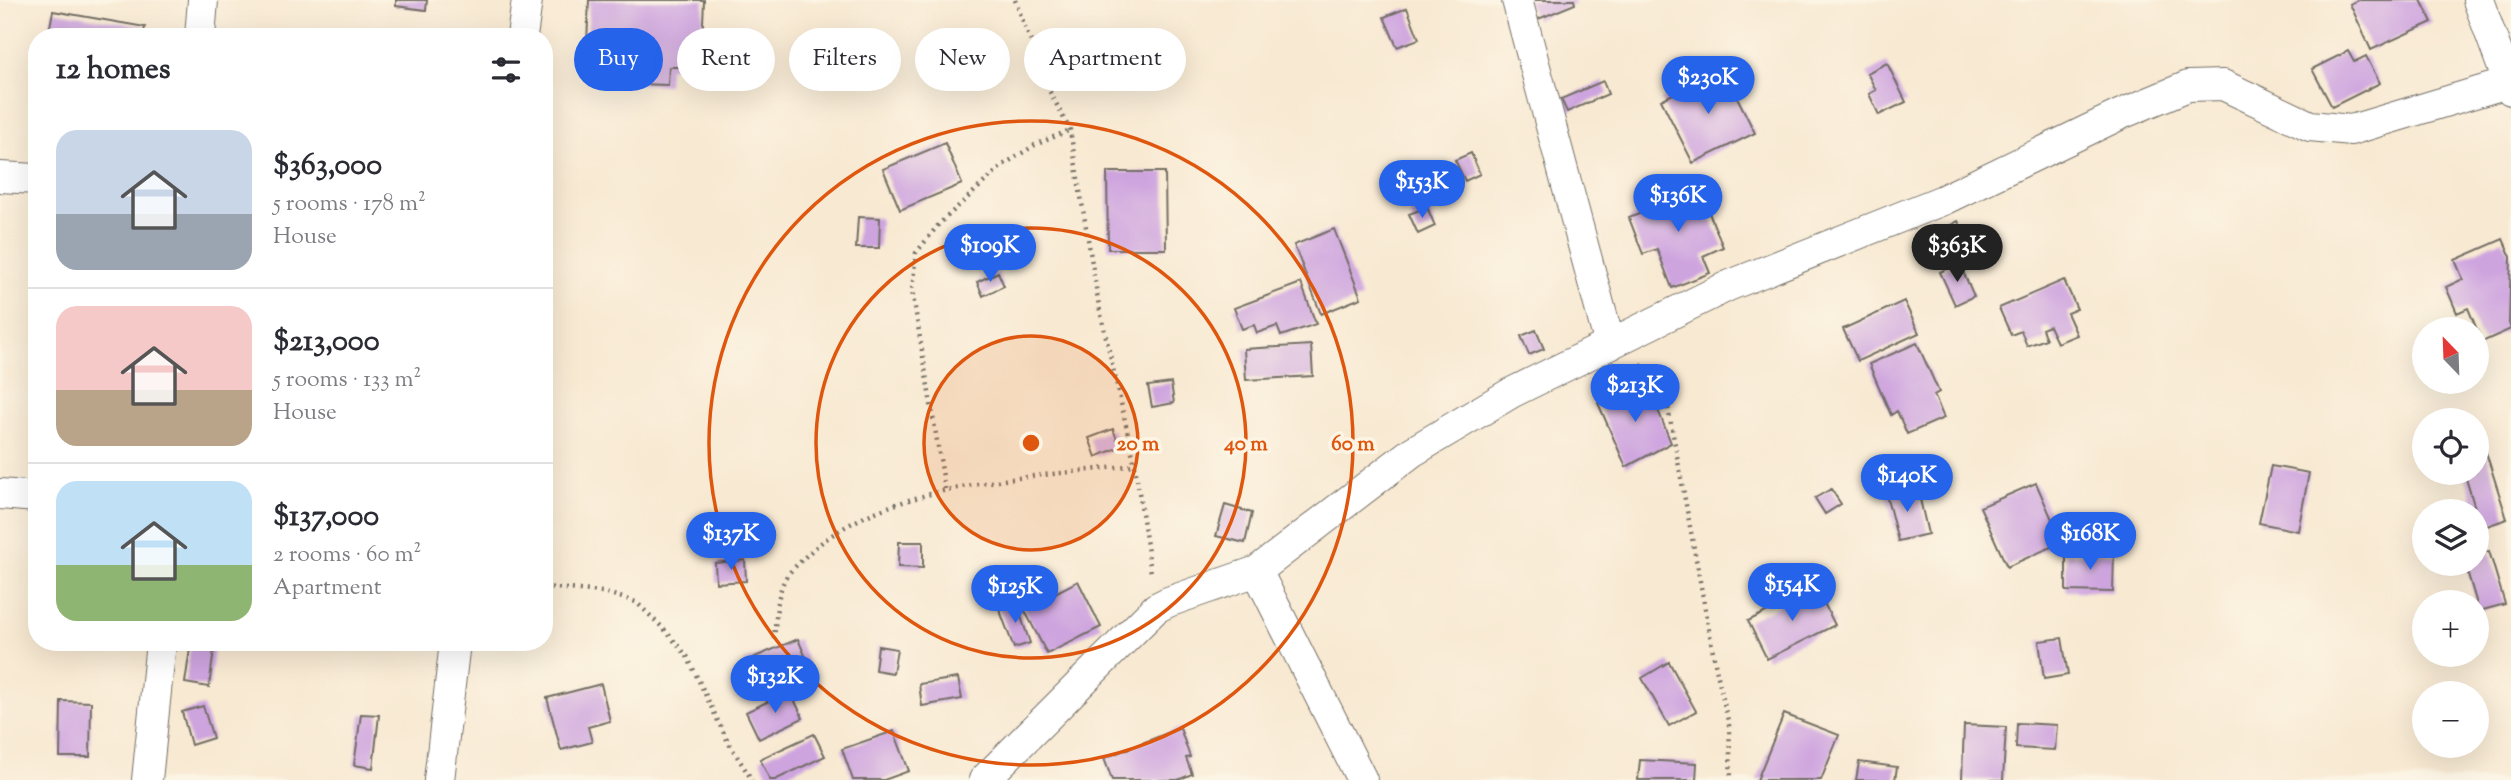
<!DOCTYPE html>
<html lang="en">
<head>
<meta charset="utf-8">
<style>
  body { margin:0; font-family:"Sorts Mill Goudy",serif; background:#f7f7f7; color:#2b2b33; height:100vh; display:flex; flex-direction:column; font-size:26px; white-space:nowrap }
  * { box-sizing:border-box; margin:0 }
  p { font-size:23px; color:#7c7c81 }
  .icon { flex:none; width:38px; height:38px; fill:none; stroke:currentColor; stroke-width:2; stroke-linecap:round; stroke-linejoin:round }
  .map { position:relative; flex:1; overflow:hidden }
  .panel { position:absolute; left:28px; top:28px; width:525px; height:623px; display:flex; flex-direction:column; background:#fff; border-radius:28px; box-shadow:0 7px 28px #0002 }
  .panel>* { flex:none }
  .banner { position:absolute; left:574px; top:28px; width:665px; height:63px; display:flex; gap:14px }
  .needle { width:46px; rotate:337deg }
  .controls { position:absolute; left:2412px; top:317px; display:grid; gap:14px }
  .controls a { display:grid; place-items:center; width:77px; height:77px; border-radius:50%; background:#fff; box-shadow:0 7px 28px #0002; font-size:35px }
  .price { position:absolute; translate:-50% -60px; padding:0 16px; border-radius:24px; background:#2563eb; color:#fff; font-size:23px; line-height:46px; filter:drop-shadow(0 2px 4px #0008) }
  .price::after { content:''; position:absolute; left:50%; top:42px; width:21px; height:16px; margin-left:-10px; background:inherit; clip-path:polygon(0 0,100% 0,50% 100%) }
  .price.on { background:#222; color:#fff }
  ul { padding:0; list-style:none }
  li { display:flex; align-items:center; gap:21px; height:175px; padding:0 28px }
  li+li { border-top:2px solid #e1e1e2 }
  li span { display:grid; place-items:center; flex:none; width:196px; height:140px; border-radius:21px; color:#555 }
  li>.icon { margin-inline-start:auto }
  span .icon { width:84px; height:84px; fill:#fffc; stroke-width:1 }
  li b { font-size:30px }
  h2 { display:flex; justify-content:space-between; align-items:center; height:84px; padding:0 28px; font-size:30px }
  .chip { padding:0 24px; border-radius:32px; background:#fff; box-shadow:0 7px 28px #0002; font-size:24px; line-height:63px }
  .chip.on { background:#2563eb; color:#fff }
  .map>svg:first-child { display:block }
  .building { fill:#cea4df }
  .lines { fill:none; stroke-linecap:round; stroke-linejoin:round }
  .street-casing { stroke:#736e65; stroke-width:32 }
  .path { stroke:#736e65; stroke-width:4.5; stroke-dasharray:2 5; stroke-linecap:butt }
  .street { stroke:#fff; stroke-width:30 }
  .ring { fill:none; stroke:#df570e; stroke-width:3.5 }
  .centre { fill:#df570e; stroke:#fcf5e5; stroke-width:3.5 }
  .ring-label { font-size:21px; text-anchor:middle; font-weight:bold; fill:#df570e; stroke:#fcf5e5; stroke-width:7; stroke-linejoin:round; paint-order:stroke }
</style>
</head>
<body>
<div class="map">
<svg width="2511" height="780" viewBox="0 0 2511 780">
  <rect width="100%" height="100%" fill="#fcf5e5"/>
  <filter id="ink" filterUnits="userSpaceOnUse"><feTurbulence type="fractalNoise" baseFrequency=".0143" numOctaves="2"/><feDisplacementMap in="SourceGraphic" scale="14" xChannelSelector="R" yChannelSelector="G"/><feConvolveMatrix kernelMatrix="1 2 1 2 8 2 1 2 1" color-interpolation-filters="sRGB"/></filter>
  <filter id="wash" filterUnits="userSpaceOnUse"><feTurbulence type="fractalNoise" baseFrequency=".00686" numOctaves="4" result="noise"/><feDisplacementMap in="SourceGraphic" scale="28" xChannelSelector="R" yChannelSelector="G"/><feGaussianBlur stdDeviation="1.57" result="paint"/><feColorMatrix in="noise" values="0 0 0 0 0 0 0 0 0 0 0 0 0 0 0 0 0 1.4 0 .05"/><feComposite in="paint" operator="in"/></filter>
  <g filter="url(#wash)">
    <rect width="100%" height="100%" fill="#f8e9d2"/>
    <g id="blocks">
      <path class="building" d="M 396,0 L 427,0 L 426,10 L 396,6 Z
        M 589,0 L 704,0 L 702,46 L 684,46 L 683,67 L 669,67 L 668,85 L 637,84 L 638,65 L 586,63 Z
        M 1528,0 L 1574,0 L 1575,4 L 1536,20 Z
        M 2358,0 L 2421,0 L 2432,22 L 2371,50 L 2350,4 Z
        M 1407,8 L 1419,39 L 1397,47 L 1384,17 Z
        M 53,11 L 145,27 L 143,37 L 48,37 Z
        M 736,47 L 749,50 L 743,73 L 730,69 Z
        M 2348,51 L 2354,62 L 2366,56 L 2380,83 L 2332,107 L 2312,69 Z
        M 1887,63 L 1906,102 L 1879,115 L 1869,94 L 1876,90 L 1867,73 Z
        M 1723,69 L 1755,133 L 1693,163 L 1661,100 Z
        M 1603,81 L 1608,94 L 1567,112 L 1561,99 Z
        M 945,143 L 962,184 L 900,210 L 883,169 Z
        M 1471,153 L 1480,174 L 1465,181 L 1455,160 Z
        M 1107,172 L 1165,172 L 1166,249 L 1108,249 Z
        M 1687,181 L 1698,211 L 1707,208 L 1723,247 L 1703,256 L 1710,273 L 1672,288 L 1657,249 L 1643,254 L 1629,218 L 1661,205 L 1655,193 Z
        M 1427,207 L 1435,226 L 1418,234 L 1409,214 Z
        M 858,217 L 880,218 L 879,248 L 856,248 Z
        M 1958,221 L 1972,247 L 1937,265 L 1923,240 Z
        M 1334,229 L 1361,298 L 1321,314 L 1294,245 Z
        M 2503,239 L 2511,257 L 2509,323 L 2511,329 L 2482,342 L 2468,308 L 2457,313 L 2446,287 L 2463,279 L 2455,260 Z
        M 1959,263 L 1974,296 L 1955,305 L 1940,272 Z
        M 998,272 L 1004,286 L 983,296 L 977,282 Z
        M 2064,280 L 2077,309 L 2067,313 L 2077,335 L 2057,343 L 2049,326 L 2042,329 L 2046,339 L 2027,346 L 2021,331 L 2011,335 L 1999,308 Z
        M 1301,283 L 1316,324 L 1281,336 L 1277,326 L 1257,333 L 1254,325 L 1242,329 L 1234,308 Z
        M 1904,301 L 1919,333 L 1858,361 L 1843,329 Z
        M 1536,330 L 1544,349 L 1529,355 L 1521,336 Z
        M 1917,343 L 1939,392 L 1934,395 L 1944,418 L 1907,434 L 1897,411 L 1891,415 L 1869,364 Z
        M 1311,345 L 1313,376 L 1246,380 L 1244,349 Z
        M 1647,382 L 1671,443 L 1626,467 L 1598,403 Z
        M 1171,383 L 1174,403 L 1152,407 L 1148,386 Z
        M 1113,429 L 1120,447 L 1096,457 L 1089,438 Z
        M 2484,446 L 2507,519 L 2481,528 L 2464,472 L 2476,472 L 2476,448 Z
        M 2271,466 L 2309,473 L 2298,531 L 2259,523 Z
        M 2036,483 L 2062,542 L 2007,567 L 1980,507 Z
        M 1917,486 L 1928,534 L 1898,541 L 1886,494 Z
        M 1831,489 L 1841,504 L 1825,514 L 1815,498 Z
        M 1225,505 L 1252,513 L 1245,543 L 1216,536 Z
        M 899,542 L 923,542 L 923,568 L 898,567 Z
        M 2489,551 L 2505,604 L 2479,611 L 2465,564 L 2476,564 L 2476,555 Z
        M 2114,553 L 2113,592 L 2066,591 L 2066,554 Z
        M 745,560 L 746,581 L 716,583 L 715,563 Z
        M 1078,581 L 1101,627 L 1047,654 L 1024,609 Z
        M 1816,587 L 1835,625 L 1767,659 L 1748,621 Z
        M 1016,602 L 1030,643 L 1014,648 L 999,608 Z
        M 2062,638 L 2068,675 L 2044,679 L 2039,641 Z
        M 798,639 L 810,667 L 754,690 L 743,662 Z
        M 191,642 L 215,642 L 209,687 L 185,683 Z
        M 878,646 L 897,649 L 893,673 L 875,670 Z
        M 1669,662 L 1696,711 L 1669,726 L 1642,678 Z
        M 958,678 L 962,699 L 922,706 L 919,684 Z
        M 601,684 L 610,721 L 588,727 L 592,742 L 561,750 L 547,698 Z
        M 790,691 L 803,718 L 759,739 L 746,712 Z
        M 61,701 L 91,702 L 90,757 L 60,757 Z
        M 203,706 L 213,738 L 191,745 L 182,712 Z
        M 361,714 L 379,715 L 373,768 L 354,765 Z
        M 1784,714 L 1839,735 L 1821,780 L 1757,780 Z
        M 2017,723 L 2057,725 L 2055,750 L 2016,748 Z
        M 1964,725 L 2006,727 L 2003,780 L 1962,780 Z
        M 1180,728 L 1190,757 L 1186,758 L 1192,774 L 1178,780 L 1112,780 L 1104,758 Z
        M 894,731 L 909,771 L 884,780 L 853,780 L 842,749 Z
        M 814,734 L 825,756 L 775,780 L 770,780 L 760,759 Z
        M 1640,760 L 1697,763 L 1696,780 L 1638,780 Z
        M 1859,762 L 1897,767 L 1895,780 L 1856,780 Z"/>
    </g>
  </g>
  <g filter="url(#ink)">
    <use href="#blocks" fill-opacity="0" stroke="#736e65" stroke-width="2"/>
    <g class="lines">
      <g class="street-casing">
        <path id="street" d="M 1517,0 L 1610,345
          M 2478,0 L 2511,90
          M 200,37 L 203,0
          M 522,37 L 527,0
          M 0,177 L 37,179
          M 0,494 L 37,497
          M 1257,571 L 1362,780
          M 147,780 L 161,642
          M 439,780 L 455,642
          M 984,780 L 1156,608 L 1168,602 L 1257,571 L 1412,452 L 1511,393 L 1728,286 L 1943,200 L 2119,115 L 2188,86 L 2223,85 L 2310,126 L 2351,130 L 2511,82"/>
      </g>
      <path class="path" d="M 1015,0 L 1049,90 L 1070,130 L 1099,306 L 1135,465 L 1151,573
        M 1640,365 L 1663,380 L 1716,668 L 1729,725 L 1731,780
        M 945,489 L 912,290 L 916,253 L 939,224 L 1003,165 L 1035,145 L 1070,130
        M 544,587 L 603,592 L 636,602 L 664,629 L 687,656 L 728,742 L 752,780
        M 774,639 C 776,620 776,599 784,581 C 787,574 795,567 801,561 C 877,481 1031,478 1135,465"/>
      <use href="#street" class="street"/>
    </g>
  </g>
  <circle cx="1031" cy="443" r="107" fill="#df570e" fill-opacity=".12"/>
  <g class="ring">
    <circle cx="1031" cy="443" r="107"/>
    <circle cx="1031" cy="443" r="215"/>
    <circle cx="1031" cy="443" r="322"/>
  </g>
  <circle cx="1031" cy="443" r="10" class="centre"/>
  <g class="ring-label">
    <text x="1138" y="450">20 m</text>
    <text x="1246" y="450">40 m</text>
    <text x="1353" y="450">60 m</text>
  </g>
</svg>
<div class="controls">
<a><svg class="needle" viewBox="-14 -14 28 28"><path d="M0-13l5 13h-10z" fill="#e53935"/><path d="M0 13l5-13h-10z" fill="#7c7c81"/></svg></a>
<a><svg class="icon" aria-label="locate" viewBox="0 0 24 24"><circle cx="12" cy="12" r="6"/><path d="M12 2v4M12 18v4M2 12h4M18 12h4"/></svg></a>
<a><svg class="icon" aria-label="layers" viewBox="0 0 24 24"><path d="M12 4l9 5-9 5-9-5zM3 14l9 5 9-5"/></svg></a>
<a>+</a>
<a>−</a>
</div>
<b class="price" style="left:1708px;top:116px">$230K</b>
<b class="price" style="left:1422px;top:220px">$153K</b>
<b class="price" style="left:1678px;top:234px">$136K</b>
<b class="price" style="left:990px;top:284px">$109K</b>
<b class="price on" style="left:1957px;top:284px">$363K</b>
<b class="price" style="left:1635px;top:424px">$213K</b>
<b class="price" style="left:1907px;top:514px">$140K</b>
<b class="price" style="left:731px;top:572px">$137K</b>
<b class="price" style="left:2090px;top:572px">$168K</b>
<b class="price" style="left:1792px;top:623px">$154K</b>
<b class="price" style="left:1015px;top:625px">$125K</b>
<b class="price" style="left:775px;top:715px">$132K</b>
<div class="banner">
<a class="chip on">Buy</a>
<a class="chip">Rent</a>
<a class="chip">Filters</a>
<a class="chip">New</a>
<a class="chip">Apartment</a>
</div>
<section class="panel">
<h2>12 homes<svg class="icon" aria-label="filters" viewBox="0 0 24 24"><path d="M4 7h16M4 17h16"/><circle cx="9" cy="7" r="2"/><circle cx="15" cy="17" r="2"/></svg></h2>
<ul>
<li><span style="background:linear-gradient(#c9d6e8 60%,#9aa5b1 0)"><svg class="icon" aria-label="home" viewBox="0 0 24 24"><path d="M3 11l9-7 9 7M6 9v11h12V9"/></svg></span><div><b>$363,000</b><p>5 rooms · 178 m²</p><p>House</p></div></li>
<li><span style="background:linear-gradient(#f6c9c9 60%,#b9a48a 0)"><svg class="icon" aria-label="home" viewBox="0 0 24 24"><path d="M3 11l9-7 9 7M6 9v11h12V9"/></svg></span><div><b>$213,000</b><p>5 rooms · 133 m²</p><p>House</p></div></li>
<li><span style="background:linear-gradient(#bfe0f5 60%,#8fb573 0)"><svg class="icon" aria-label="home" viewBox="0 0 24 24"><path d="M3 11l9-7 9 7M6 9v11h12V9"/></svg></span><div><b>$137,000</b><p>2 rooms · 60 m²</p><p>Apartment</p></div></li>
</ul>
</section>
</div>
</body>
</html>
